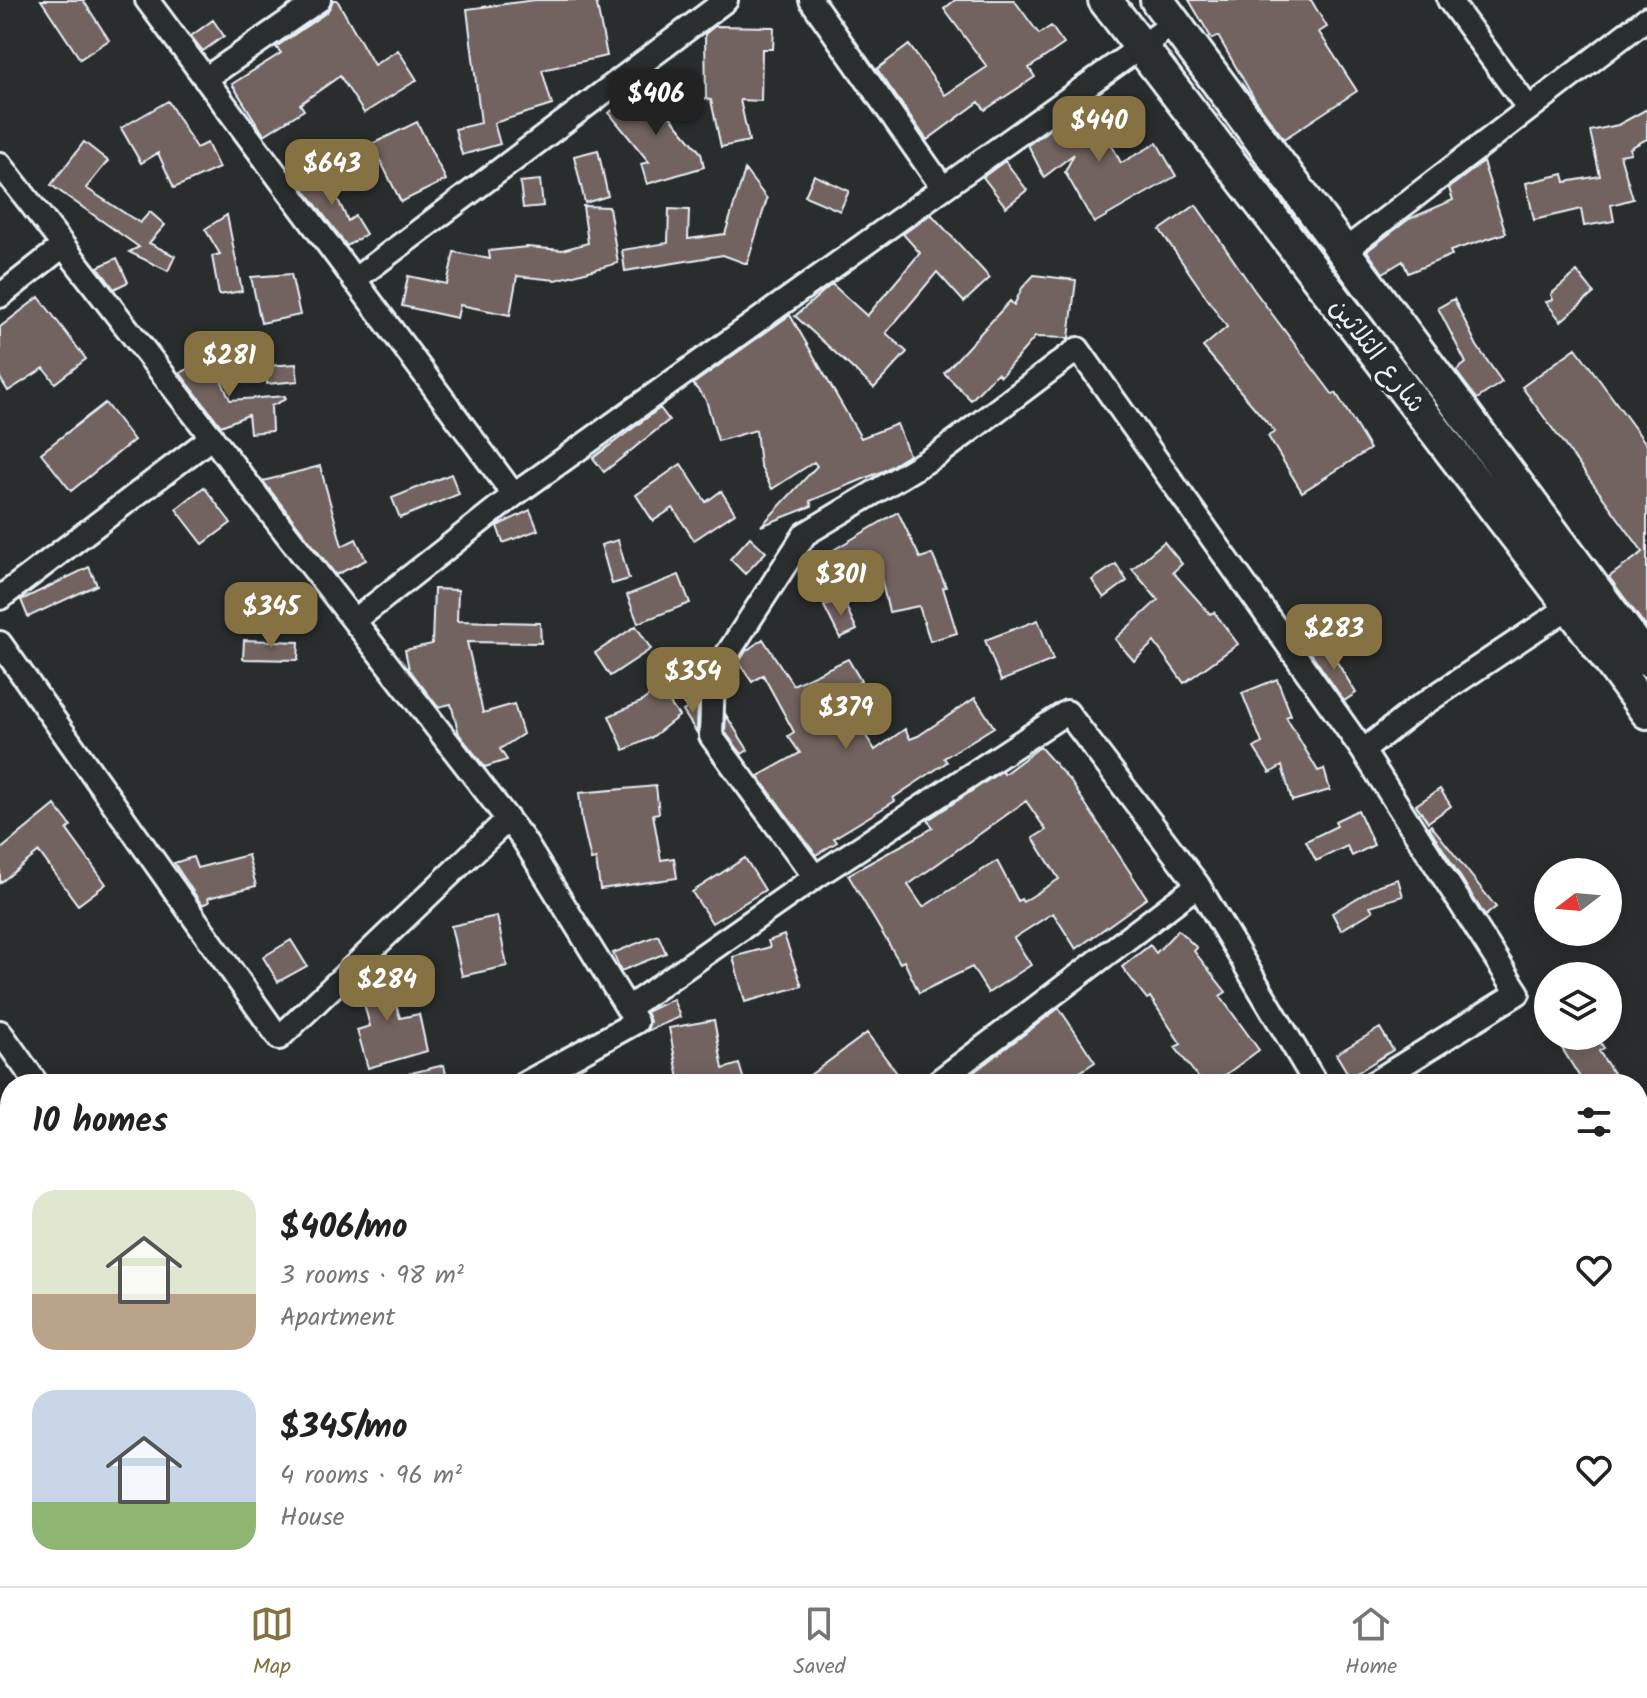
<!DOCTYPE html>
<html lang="en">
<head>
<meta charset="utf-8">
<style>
  body { margin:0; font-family:Kalam,"Playpen Sans Arabic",sans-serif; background:#f2f2f2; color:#222; height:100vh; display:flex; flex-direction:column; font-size:30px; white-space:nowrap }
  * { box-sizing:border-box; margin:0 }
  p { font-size:26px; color:#767676 }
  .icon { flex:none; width:44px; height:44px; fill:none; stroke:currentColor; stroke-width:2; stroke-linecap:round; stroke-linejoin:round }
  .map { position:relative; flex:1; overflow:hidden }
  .details { position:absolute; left:0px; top:1074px; width:1648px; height:512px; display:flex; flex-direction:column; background:#fff; border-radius:32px 32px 0 0; box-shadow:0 4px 20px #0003 }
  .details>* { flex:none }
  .needle { width:52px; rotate:254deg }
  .tools { position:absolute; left:1534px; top:858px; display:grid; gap:16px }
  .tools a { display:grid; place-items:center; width:88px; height:88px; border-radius:50%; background:#fff; box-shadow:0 4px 20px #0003; font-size:40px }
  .price { position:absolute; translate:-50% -68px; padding:0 18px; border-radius:16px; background:#857141; color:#fff; font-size:26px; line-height:52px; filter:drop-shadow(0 2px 4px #0008) }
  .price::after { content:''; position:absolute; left:50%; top:48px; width:24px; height:18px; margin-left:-12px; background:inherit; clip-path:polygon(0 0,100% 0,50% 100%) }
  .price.on { background:#222; color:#fff }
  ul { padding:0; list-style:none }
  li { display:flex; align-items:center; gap:24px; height:200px; padding:0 32px }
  li span { display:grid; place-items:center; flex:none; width:224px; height:160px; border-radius:24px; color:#555 }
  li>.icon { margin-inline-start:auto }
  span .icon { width:96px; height:96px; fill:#fffc; stroke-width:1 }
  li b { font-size:34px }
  h2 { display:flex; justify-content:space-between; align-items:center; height:96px; padding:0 32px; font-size:34px }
  .tab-bar { display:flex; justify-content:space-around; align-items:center; height:112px; border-top:2px solid #e0e0e0; background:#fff; font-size:22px; color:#767676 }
  .tab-bar a { display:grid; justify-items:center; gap:4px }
  .tab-bar .on { color:#857141 }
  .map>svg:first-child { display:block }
  .building { fill:#726460; stroke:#e8f1f8; stroke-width:2; fill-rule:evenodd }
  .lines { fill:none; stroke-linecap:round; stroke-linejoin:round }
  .street-casing { stroke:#e8f1f8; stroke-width:28 }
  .secondary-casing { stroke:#e8f1f8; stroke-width:38 }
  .street { stroke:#2a2d2e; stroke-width:22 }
  .secondary { stroke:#2a2d2e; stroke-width:32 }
  .labels { text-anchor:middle; stroke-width:7; stroke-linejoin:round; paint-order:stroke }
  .street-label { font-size:26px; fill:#e8f1f8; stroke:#2a2d2e }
</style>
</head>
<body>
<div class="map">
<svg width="1647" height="1586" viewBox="0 0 1647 1586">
  <rect width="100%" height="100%" fill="#2a2d2e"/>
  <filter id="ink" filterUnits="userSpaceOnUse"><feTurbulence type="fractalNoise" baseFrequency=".0125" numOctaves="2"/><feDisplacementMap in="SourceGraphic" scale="16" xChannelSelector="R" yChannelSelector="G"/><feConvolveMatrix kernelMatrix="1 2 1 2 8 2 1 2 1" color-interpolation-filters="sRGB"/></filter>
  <g filter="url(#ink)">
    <path class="building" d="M 41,0 L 83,0 L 109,40 L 80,59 Z
      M 333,0 L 337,0 L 374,65 L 398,50 L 417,80 L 364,113 L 340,76 L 300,104 L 304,110 L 264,135 L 232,84 L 281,53 L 276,47 L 327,12 Z
      M 535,0 L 596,0 L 607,56 L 542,70 L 552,105 L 494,123 L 500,144 L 462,155 L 455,129 L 481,123 L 467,9 Z
      M 955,0 L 1014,0 L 1039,34 L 1051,26 L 1064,44 L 1029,68 L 1035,77 L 985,110 L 979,102 L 927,140 L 877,69 L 909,45 L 945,95 L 987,67 L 944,9 Z
      M 1189,0 L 1311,0 L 1327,27 L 1319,32 L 1357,91 L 1284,139 L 1255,100 L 1218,36 L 1212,39 Z
      M 213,20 L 224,36 L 203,51 L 191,36 Z
      M 715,26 L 774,27 L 773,49 L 762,49 L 761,101 L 740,100 L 749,141 L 721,147 L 711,100 L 706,99 L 705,34 Z
      M 643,84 L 701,153 L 704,167 L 647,184 L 641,164 L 649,162 L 609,113 Z
      M 168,101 L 196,148 L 207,143 L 219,168 L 174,188 L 158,153 L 141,163 L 121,128 Z
      M 1089,101 L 1121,163 L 1157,143 L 1176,176 L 1094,223 L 1065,172 L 1074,154 L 1044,177 L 1028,145 Z
      M 1647,109 L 1647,139 L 1630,148 L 1631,153 L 1620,155 L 1633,199 L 1611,205 L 1614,221 L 1584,226 L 1581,209 L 1534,220 L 1526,183 L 1563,174 L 1565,182 L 1600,176 L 1590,131 L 1618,125 Z
      M 417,122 L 446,180 L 401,202 L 372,144 Z
      M 84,142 L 108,161 L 86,188 L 140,223 L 150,212 L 165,225 L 149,243 L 175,256 L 168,271 L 129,252 L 139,247 L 51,185 Z
      M 598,150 L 608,196 L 585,203 L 574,156 Z
      M 1005,161 L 1027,190 L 1006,207 L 983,177 Z
      M 1483,162 L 1506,233 L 1450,251 L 1452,255 L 1408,273 L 1403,261 L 1383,273 L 1367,251 L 1409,219 L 1453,200 L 1449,188 Z
      M 323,168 L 348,221 L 355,216 L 366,234 L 347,246 L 298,181 Z
      M 745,170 L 767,199 L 747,264 L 723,255 L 625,271 L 622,250 L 668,243 L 669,209 L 689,210 L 688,239 L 725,234 Z
      M 814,175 L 849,191 L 840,211 L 805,196 Z
      M 540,180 L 543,206 L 523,208 L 520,182 Z
      M 1196,205 L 1254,290 L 1333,395 L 1336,393 L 1370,449 L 1302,492 L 1268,436 L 1275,432 L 1203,347 L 1227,327 L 1160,230 Z
      M 583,206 L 609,207 L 618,263 L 556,280 L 517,276 L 510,315 L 460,305 L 457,318 L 402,306 L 408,276 L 447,284 L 454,252 L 490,259 L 489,251 L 527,247 L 562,250 L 588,243 Z
      M 931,214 L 990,278 L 964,302 L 937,272 L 886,333 L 907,352 L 874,388 L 795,316 L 832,284 L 867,316 L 920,253 L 903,234 Z
      M 227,215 L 242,291 L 219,295 L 212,256 L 220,254 L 205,229 Z
      M 117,258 L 128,282 L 114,289 L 98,267 Z
      M 1577,272 L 1594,293 L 1561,321 L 1546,302 L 1553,300 L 1551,294 Z
      M 291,274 L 300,315 L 261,323 L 251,277 Z
      M 1034,275 L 1076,280 L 1069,338 L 1035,337 L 1001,376 L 997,373 L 971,400 L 944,373 L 1010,301 L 1014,305 L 1022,288 Z
      M 39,297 L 86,359 L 55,383 L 44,368 L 8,391 L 0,378 L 0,327 Z
      M 1454,299 L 1477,346 L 1502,382 L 1477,399 L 1456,371 L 1466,363 L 1438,308 Z
      M 790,315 L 861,438 L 897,424 L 909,455 L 883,471 L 810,501 L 812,506 L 761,526 L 817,466 L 814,462 L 772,489 L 760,465 L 756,430 L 718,441 L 706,400 L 693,384 Z
      M 1576,348 L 1647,445 L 1647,628 L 1609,577 L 1643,552 L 1522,387 Z
      M 211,357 L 230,400 L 285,396 L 286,399 L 271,406 L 272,431 L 250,433 L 248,415 L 221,426 L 180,373 Z
      M 296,364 L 298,381 L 267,384 L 266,366 Z
      M 105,403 L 134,440 L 71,491 L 41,453 Z
      M 660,408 L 669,420 L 604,472 L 593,458 Z
      M 681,464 L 706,502 L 721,491 L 735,513 L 694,540 L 673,508 L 653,521 L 636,495 Z
      M 320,466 L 342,546 L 356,539 L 366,560 L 336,575 L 263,481 Z
      M 451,474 L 459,494 L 400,518 L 392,498 Z
      M 204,487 L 231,523 L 203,544 L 176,509 Z
      M 530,510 L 538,530 L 503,543 L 497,526 Z
      M 898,512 L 920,558 L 932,554 L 946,587 L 943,588 L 957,633 L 930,641 L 919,606 L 889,612 L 877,562 L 845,579 L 830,552 Z
      M 750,537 L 766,552 L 745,574 L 730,559 Z
      M 618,540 L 629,579 L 612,584 L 601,545 Z
      M 1164,542 L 1182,564 L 1173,572 L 1210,614 L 1214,612 L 1238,644 L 1184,683 L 1154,642 L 1134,661 L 1115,639 L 1158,600 L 1132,569 Z
      M 1116,564 L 1127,581 L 1104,598 L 1092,580 Z
      M 89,567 L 97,585 L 28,617 L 21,600 Z
      M 679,575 L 690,603 L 638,623 L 627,595 Z
      M 434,589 L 458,590 L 457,621 L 540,623 L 541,643 L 467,642 L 483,713 L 514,704 L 523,734 L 500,749 L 507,760 L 485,767 L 459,734 L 451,704 L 438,707 L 409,669 L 405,650 L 432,644 Z
      M 842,598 L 857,630 L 840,638 L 824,606 Z
      M 1038,620 L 1053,660 L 1001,681 L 985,640 Z
      M 636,626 L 651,649 L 610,676 L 595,653 Z
      M 763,639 L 793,685 L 848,659 L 861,681 L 843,692 L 846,699 L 843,700 L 875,750 L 905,729 L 910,739 L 918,736 L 975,698 L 994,727 L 944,758 L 947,762 L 893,798 L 895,801 L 834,838 L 837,842 L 816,855 L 758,776 L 800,753 L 788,736 L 794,732 L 763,675 L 752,682 L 739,662 L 746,651 Z
      M 244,640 L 299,642 L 298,660 L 243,659 Z
      M 1326,644 L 1356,693 L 1344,701 L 1311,653 Z
      M 1277,679 L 1291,715 L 1286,717 L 1318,771 L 1324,769 L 1330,790 L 1292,801 L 1282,766 L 1270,773 L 1254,748 L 1262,743 L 1242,693 Z
      M 659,688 L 679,716 L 651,738 L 624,750 L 609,716 L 641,702 Z
      M 698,702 L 697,733 L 683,711 Z
      M 726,715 L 748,750 L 742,754 L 725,732 Z
      M 1040,747 L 1071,782 L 1147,898 L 1076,949 L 1053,913 L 1014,938 L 1031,965 L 988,993 L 972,967 L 919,993 L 904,961 L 900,963 L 848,875 L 933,828 L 928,820 L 1002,771 L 1004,774 ZM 1026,801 L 1046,830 L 1033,838 L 1059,879 L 1023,902 L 1021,899 L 1018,901 L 997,861 L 923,907 L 908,885 Z
      M 656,786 L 659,813 L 653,814 L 661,860 L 674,858 L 677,878 L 600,889 L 596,859 L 591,860 L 582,821 L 579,793 Z
      M 1440,789 L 1451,806 L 1428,822 L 1416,805 Z
      M 55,805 L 71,826 L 67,830 L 106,884 L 78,905 L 39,852 L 0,883 L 0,850 Z
      M 1358,810 L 1374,845 L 1352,856 L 1347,846 L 1316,861 L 1306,841 L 1337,826 L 1335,821 Z
      M 1431,825 L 1496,907 L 1485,916 L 1429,827 Z
      M 248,855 L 256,886 L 208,898 L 209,902 L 202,905 L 174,863 L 193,857 L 197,868 Z
      M 745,858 L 765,890 L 712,923 L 692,892 Z
      M 1398,879 L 1403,896 L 1370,906 L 1373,911 L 1341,930 L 1332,913 L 1379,885 Z
      M 497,916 L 507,966 L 462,976 L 451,926 Z
      M 1178,930 L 1197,948 L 1194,951 L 1226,992 L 1220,996 L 1259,1050 L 1213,1084 L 1203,1084 L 1175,1047 L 1181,1044 L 1150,997 L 1147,999 L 1122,967 L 1150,945 L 1156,953 Z
      M 658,935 L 666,953 L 621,971 L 613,953 Z
      M 784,935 L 802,986 L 745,1002 L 733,957 L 770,947 L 768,941 Z
      M 291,940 L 307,966 L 278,982 L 263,957 Z
      M 384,963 L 400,1018 L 419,1014 L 427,1051 L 368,1068 L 357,1030 L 370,1026 L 358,982 L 375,965 Z
      M 673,999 L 680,1017 L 647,1031 L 650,1021 L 646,1012 Z
      M 1059,1008 L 1095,1062 L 1062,1084 L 958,1084 Z
      M 714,1020 L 723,1069 L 739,1064 L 745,1084 L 680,1084 L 669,1028 Z
      M 1380,1028 L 1393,1050 L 1350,1077 L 1336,1054 Z
      M 867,1033 L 905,1084 L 798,1084 Z
      M 1574,1036 L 1596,1036 L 1604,1048 L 1599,1051 L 1620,1084 L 1584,1084 L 1560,1045 Z
      M 444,1065 L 448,1084 L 396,1084 L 395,1077 Z"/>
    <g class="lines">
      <g class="street-casing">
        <path id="street" d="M 147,0 L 514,495
          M 811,0 L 943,188
          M 1449,0 L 1529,109
          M 205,79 L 319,0
          M 0,164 L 523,839 L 636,1022 L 524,1084
          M 1344,251 L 1647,18
          M 354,280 L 726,0
          M 0,296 L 63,246
          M 0,598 L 212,437
          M 354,621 L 514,495 L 1174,23
          M 0,643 L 279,1038 L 508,819
          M 1363,751 L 1413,711 L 1581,599
          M 815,877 L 1067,712 L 1198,885
          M 628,1008 L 815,877 L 711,736 L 713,676 L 805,534 L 940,453 L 1078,349 L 1363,751 L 1518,993 L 1372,1084
          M 0,1032 L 37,1084
          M 935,1084 L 1198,885 L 1316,1084
          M 0,1525 L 10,1538
          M 39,1576 L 46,1586
          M 376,1576 L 382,1586"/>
      </g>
      <g class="secondary-casing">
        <path id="secondary" d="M 1105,0 L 1570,606 L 1647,712
          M 1157,0 L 1647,660
          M 1638,1173 L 1647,1167
          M 1638,1214 L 1647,1207
          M 1026,1586 L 1041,1576
          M 1087,1586 L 1101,1576"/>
      </g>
      <use href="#street" class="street"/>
      <use href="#secondary" class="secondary"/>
    </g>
  </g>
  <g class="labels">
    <g class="street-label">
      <text transform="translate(1378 355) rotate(52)" y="9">شارع الثلاثين</text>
    </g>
  </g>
</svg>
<div class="tools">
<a><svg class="needle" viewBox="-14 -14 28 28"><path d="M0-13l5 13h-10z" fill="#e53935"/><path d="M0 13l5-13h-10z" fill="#767676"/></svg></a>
<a><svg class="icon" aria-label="layers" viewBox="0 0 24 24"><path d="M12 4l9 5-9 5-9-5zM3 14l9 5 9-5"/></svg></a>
</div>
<b class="price on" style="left:656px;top:137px">$406</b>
<b class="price" style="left:1099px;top:164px">$440</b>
<b class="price" style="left:332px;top:207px">$643</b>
<b class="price" style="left:229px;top:399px">$281</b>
<b class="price" style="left:841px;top:618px">$301</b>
<b class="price" style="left:271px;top:650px">$345</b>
<b class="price" style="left:1334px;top:672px">$283</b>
<b class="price" style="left:693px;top:715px">$354</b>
<b class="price" style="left:846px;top:751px">$379</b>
<b class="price" style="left:387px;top:1023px">$284</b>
<section class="details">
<h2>10 homes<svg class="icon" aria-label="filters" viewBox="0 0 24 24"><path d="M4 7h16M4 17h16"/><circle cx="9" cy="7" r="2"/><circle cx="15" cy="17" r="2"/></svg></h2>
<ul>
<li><span style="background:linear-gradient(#dfe7d0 65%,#b9a48a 0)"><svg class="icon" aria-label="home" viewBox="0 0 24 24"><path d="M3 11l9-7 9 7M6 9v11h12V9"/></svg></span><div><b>$406/mo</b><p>3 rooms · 98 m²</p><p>Apartment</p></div><svg class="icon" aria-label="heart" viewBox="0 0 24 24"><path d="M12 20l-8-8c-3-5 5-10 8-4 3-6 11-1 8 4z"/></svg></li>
<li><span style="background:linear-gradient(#c9d6e8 70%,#8fb573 0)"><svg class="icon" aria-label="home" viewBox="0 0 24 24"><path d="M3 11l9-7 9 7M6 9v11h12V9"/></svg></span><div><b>$345/mo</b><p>4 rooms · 96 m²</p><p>House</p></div><svg class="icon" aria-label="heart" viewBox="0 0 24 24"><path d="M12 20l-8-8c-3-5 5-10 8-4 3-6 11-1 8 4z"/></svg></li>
</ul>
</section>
</div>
<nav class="tab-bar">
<a class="on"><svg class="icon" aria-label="map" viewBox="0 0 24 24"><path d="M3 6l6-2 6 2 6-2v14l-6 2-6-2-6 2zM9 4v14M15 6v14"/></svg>Map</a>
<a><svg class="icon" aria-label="saved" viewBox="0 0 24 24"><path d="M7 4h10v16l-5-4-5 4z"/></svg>Saved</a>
<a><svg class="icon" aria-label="home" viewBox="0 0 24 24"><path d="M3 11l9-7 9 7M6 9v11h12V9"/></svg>Home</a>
</nav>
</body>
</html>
